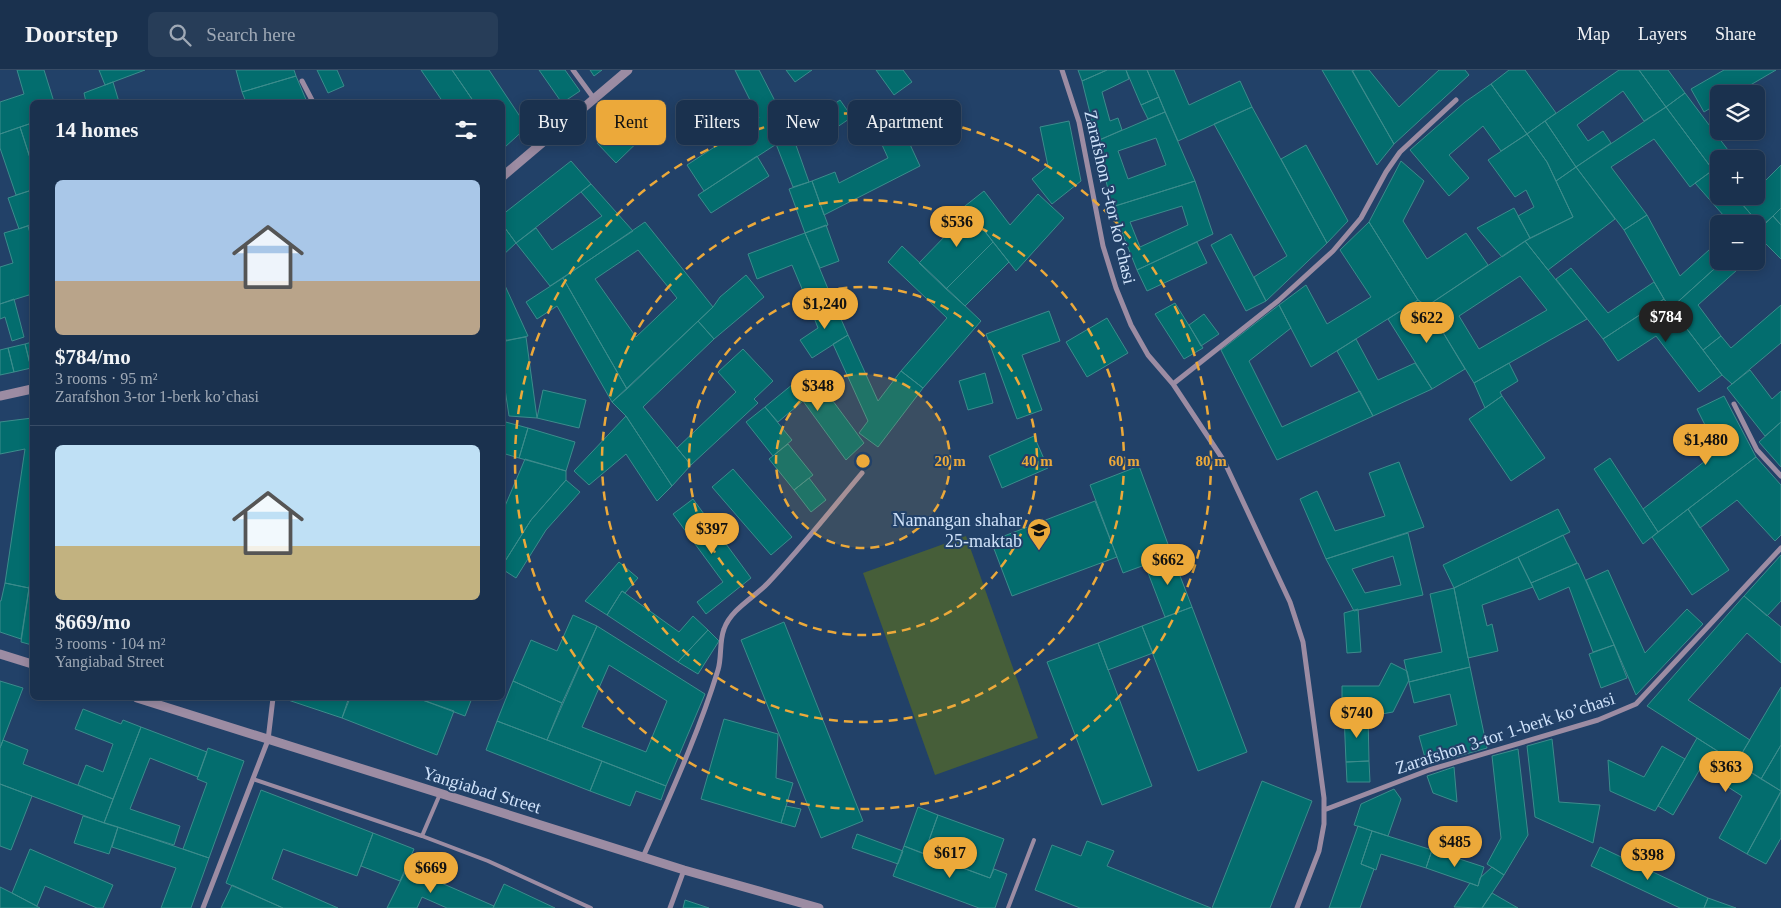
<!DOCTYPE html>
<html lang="en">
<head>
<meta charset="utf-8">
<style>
  body { margin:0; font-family:"Times New Roman",serif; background:#273d58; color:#f1f3f6; height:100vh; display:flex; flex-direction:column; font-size:19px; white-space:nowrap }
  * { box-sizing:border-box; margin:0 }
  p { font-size:16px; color:#9fa9b6 }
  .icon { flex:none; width:28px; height:28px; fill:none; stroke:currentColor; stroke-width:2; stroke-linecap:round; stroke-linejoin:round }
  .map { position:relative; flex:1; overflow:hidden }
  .sheet { position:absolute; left:30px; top:30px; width:475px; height:600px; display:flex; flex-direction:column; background:#1a314e; border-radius:8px; box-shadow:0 2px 12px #0003,0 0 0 1px #384c66 }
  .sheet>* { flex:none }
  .guide { position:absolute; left:520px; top:30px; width:475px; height:45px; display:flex; gap:10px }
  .tools { position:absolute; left:1710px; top:15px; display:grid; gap:10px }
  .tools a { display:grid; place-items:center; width:55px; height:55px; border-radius:8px; background:#1a314e; box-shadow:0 2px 12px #0003,0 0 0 1px #384c66; font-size:25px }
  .price { position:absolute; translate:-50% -42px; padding:0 11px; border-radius:18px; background:#eca93a; color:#111; font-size:16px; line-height:32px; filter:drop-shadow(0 1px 2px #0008) }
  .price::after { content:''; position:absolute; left:50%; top:30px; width:15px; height:11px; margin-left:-8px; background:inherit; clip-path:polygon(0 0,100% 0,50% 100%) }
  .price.active { background:#222; color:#fff }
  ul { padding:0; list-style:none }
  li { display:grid; align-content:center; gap:10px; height:265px; padding:0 25px }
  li+li { border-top:1px solid #384c66 }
  li span { display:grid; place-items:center; height:155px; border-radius:8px; color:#555 }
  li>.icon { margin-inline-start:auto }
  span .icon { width:90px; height:90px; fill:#fffc; stroke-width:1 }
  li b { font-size:21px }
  h2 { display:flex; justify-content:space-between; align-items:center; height:60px; padding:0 25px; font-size:21px }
  .pill { padding:0 18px; border-radius:8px; background:#1a314e; box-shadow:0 2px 12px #0003,0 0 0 1px #384c66; font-size:18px; line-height:45px }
  .pill.active { background:#eca93a; color:#111 }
  header { display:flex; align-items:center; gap:30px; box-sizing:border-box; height:70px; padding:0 25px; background:#1a314e; border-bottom:1px solid #384c66 }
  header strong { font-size:24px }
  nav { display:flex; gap:28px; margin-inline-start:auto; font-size:18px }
  .search { width:350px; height:45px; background:#273d58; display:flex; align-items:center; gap:12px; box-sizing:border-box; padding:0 18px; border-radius:8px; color:#9fa9b6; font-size:19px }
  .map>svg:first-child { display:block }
  .green { fill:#465e39 }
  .building { fill:#036d6e; stroke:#3c8c8c; fill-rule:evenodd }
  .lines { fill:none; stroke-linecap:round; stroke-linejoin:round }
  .service { stroke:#9c8ca3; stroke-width:4 }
  .minor { stroke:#9c8ca3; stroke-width:5 }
  .tertiary { stroke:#9c8ca3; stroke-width:9 }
  .ring { fill:none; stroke:#eca93a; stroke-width:2.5; stroke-dasharray:9 6 }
  .labels { text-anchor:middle; stroke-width:4; stroke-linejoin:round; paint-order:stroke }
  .street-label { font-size:18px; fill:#d0e3fb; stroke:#224168 }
  .poi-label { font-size:18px; fill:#d0e3fb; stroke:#224168; text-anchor:end }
  .centre { fill:#eca93a; stroke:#224168; stroke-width:2.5 }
  .ring-label { font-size:15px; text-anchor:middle; font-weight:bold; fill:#eca93a; stroke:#224168; stroke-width:4; stroke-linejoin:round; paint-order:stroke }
</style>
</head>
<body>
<header>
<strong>Doorstep</strong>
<div class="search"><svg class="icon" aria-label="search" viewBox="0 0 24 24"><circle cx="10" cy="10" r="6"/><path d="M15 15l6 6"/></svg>Search here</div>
<nav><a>Map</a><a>Layers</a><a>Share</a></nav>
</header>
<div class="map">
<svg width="1781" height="838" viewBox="0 0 1781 838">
  <rect width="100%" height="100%" fill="#224168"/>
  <path class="green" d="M 966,466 L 1038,668 L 935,705 L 863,503 Z"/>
  <path class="building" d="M 17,0 L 44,0 L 54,32 L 32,32 L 32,53 L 0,64 L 0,32 L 24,24 Z
    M 99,0 L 145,0 L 105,15 Z
    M 236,0 L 294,0 L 296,6 L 242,22 Z
    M 317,0 L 337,0 L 344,16 L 328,23 Z
    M 421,0 L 452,0 L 474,32 L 443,32 Z
    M 452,0 L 489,0 L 527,57 L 505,77 L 502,73 L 502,32 L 474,32 Z
    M 539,0 L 565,0 L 580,21 L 562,33 Z
    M 590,0 L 602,0 L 594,6 Z
    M 735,0 L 759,0 L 792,64 L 704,121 L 687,95 L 759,48 Z
    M 786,0 L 812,0 L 795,12 Z
    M 876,0 L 903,0 L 912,12 L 894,25 Z
    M 1078,0 L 1107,0 L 1082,11 Z
    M 1107,0 L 1126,0 L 1129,9 L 1102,22 L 1110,51 L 1118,48 L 1122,60 L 1097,71 L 1082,11 Z
    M 1126,0 L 1147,0 L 1159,27 L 1141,35 Z
    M 1147,0 L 1174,0 L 1189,35 L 1240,11 L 1252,37 L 1178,71 Z
    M 1322,0 L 1352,0 L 1394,74 L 1377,95 Z
    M 1355,0 L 1369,0 L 1399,37 L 1439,0 L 1465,0 L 1469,5 L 1394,74 L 1352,1 Z
    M 1509,0 L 1525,0 L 1556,43 L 1527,64 L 1491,14 Z
    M 1619,0 L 1639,0 L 1666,37 L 1644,51 L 1623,21 L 1577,55 L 1588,71 L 1603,61 L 1611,73 L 1576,97 L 1545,51 Z
    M 1639,0 L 1668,0 L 1685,23 L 1666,37 Z
    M 1724,0 L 1776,0 L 1735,24 L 1719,24 L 1719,33 L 1704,42 L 1691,19 Z
    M 296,6 L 307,32 L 246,32 L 242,22 Z
    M 113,12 L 119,32 L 86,32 L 84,23 Z
    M 1491,14 L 1527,64 L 1501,81 L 1483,56 L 1449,85 L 1469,108 L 1449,126 L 1410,80 L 1465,32 Z
    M 1685,23 L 1731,84 L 1726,89 L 1719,89 L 1719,95 L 1713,100 L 1666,37 Z
    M 1159,27 L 1165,42 L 1148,49 L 1141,35 Z
    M 840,30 L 852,47 L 818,70 L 806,53 Z
    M 1252,37 L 1327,173 L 1266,231 L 1254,207 L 1287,186 L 1214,54 Z
    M 1666,37 L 1713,100 L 1690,117 L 1654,69 L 1611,97 L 1647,145 L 1624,160 L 1576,97 Z
    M 633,38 L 652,58 L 616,93 L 597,73 Z
    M 1165,42 L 1195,111 L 1112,137 L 1097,71 ZM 1156,68 L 1166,95 L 1128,109 L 1118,81 Z
    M 1069,51 L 1081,111 L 1052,134 L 1032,109 L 1048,96 L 1040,57 Z
    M 1545,51 L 1576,97 L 1556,111 L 1547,92 L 1527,64 Z
    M 32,53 L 32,94 L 20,57 Z
    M 901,55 L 920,96 L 824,145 L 812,111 L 835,102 L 839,113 L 888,88 L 878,66 Z
    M 20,57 L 32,94 L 32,120 L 16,125 L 0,78 L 0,64 Z
    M 792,64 L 809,112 L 793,117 L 776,74 Z
    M 1527,64 L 1547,92 L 1573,147 L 1530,168 L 1518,146 L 1534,137 L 1526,120 L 1515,127 L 1488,90 Z
    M 1306,75 L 1348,151 L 1327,173 L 1281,89 Z
    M 757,86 L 769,106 L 711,143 L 698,125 Z
    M 571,91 L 591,114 L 516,173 L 502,154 L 502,145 Z
    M 1401,91 L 1424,111 L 1403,151 L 1427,189 L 1466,163 L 1488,195 L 1427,236 L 1418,230 L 1369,152 Z
    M 1719,95 L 1719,107 L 1713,100 Z
    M 1781,95 L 1781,138 L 1762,157 L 1735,126 L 1756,126 L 1756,114 L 1759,117 Z
    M 1576,97 L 1615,149 L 1548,200 L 1525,171 L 1573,147 L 1556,111 Z
    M 1713,100 L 1719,107 L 1719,126 L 1735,126 L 1762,157 L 1756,161 L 1756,154 L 1731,154 L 1695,113 Z
    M 812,111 L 828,155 L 805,163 L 789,119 Z
    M 1195,111 L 1213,164 L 1137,200 L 1112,137 ZM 1182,136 L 1188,155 L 1140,177 L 1130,152 Z
    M 591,114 L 633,161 L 550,216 L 516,173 L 536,158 L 552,180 L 602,146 L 581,122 Z
    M 32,120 L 32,154 L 19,159 L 8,128 Z
    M 984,121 L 1010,155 L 1038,124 L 1064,148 L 1016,201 L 965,136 Z
    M 965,136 L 993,172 L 946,219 L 919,193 L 949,162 L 942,154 Z
    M 1514,138 L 1530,168 L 1502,187 L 1477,158 Z
    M 1781,138 L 1781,155 L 1773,146 Z
    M 1647,145 L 1680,206 L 1719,171 L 1719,191 L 1723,191 L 1671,238 L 1664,229 L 1624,160 Z
    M 1773,146 L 1781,155 L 1781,189 L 1766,174 L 1756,183 L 1756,161 Z
    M 645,152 L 713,237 L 627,319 L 563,208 ZM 638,180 L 677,228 L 636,267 L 595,209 Z
    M 1369,152 L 1418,230 L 1311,297 L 1279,235 L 1306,215 L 1327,254 L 1371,227 L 1340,180 Z
    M 502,154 L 516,173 L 502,186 Z
    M 826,155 L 839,191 L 820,198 L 805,163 Z
    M 28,156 L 32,170 L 32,224 L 0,234 L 0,197 L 13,193 L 4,163 Z
    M 805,163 L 833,231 L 811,240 L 792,195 L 757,209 L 748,184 Z
    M 1231,164 L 1266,231 L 1246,241 L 1211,175 Z
    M 1525,171 L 1587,249 L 1474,313 L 1427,236 ZM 1520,206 L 1547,240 L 1479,279 L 1459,246 Z
    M 993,172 L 1009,192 L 965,236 L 946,219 Z
    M 1197,172 L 1207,193 L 1147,221 L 1137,200 Z
    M 902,176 L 981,251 L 923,318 L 901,301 L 947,248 L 888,192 Z
    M 1723,191 L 1747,191 L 1698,235 L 1721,266 L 1703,280 L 1671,238 Z
    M 1571,198 L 1608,243 L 1654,212 L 1664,229 L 1603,269 L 1556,209 Z
    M 746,205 L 764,227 L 714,269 L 698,251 L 713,237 L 720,227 Z
    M 563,208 L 627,319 L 612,332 L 557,236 L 537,249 L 526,232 Z
    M 502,209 L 528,266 L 506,271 L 502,252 Z
    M 14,229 L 24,267 L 12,271 L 5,247 L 0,249 L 0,234 Z
    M 1664,229 L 1722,305 L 1699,322 L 1656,266 L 1618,291 L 1603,269 Z
    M 1418,230 L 1427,236 L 1465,299 L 1432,319 L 1388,249 Z
    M 833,231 L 848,265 L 812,288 L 800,270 L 818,258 L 811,240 Z
    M 1175,233 L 1203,278 L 1184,289 L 1155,244 Z
    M 1279,235 L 1291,258 L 1249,291 L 1282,357 L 1360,321 L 1373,346 L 1277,390 L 1221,280 Z
    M 1781,235 L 1781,273 L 1732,314 L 1722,305 L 1703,280 L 1721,266 L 1731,278 Z
    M 1049,241 L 1060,271 L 1022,285 L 1042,340 L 1017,349 L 986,264 Z
    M 1204,244 L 1219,264 L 1201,276 L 1189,255 Z
    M 1107,248 L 1128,283 L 1087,307 L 1066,272 Z
    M 698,251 L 714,269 L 643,337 L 691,395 L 672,416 L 626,346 L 612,332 Z
    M 502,252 L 506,271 L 502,271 Z
    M 848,265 L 878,331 L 901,301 L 923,318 L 878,377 L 859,363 L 868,351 L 833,274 Z
    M 526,267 L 537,348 L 509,346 L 502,299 L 502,271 Z
    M 1356,269 L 1378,310 L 1415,293 L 1432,319 L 1373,346 L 1337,281 Z
    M 32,272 L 32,297 L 31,298 L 25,274 Z
    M 25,274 L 31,298 L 14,302 L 8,278 Z
    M 8,278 L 14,302 L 0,305 L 0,280 Z
    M 743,279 L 773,311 L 754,329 L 758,333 L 691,395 L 677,378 L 736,322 L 718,302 Z
    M 1509,293 L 1518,311 L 1500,322 L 1502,326 L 1485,338 L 1474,313 Z
    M 810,300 L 864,373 L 846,390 L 803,331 L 778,352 L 765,337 Z
    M 1750,300 L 1772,329 L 1781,321 L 1781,352 L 1765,366 L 1727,318 Z
    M 985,303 L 993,333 L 968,340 L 959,311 Z
    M 543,320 L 586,330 L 579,358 L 537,348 Z
    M 1502,326 L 1545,388 L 1511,411 L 1469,349 Z
    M 1724,326 L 1756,387 L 1658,462 L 1643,439 L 1718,381 L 1697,339 Z
    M 765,337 L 792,370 L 773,386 L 746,352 Z
    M 626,346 L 672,416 L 657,431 L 626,384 L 589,415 L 574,401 Z
    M 32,348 L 32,499 L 29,518 L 5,513 L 25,379 L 0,384 L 0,352 Z
    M 502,351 L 528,358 L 519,388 L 502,383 Z
    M 1781,352 L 1781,397 L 1759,372 Z
    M 528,358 L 575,372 L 566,401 L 519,388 Z
    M 1034,366 L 1048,398 L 1002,418 L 989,386 Z
    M 788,374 L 813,405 L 794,420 L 769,389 Z
    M 1756,387 L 1781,415 L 1781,465 L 1775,471 L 1737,430 L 1700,458 L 1688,439 Z
    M 1610,388 L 1658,462 L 1643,474 L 1594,399 Z
    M 525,389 L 566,401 L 566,410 L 531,450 L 502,496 L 502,443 Z
    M 1399,392 L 1424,457 L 1326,489 L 1300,429 L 1317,421 L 1335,461 L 1385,446 L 1369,403 Z
    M 1139,396 L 1172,485 L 1123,503 L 1090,415 Z
    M 733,399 L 792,467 L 771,485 L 712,417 Z
    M 809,408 L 826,430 L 811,442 L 794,420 Z
    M 566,410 L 580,422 L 546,460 L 516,508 L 502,499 L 502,496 L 531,450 Z
    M 693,429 L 751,508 L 706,544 L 697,532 L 723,512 L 673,444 Z
    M 1095,431 L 1117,487 L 1012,526 L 991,471 Z
    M 1558,439 L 1570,462 L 1454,518 L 1443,495 Z
    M 1688,439 L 1729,500 L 1692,525 L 1652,467 Z
    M 1408,463 L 1423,525 L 1354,541 L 1326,489 ZM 1393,486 L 1401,515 L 1365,523 L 1352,499 Z
    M 1563,465 L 1577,493 L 1531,513 L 1518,487 Z
    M 1172,485 L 1192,537 L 1165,547 L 1145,495 Z
    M 1781,485 L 1781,531 L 1767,546 L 1744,526 Z
    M 1518,487 L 1533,517 L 1482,535 L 1487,556 L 1492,554 L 1498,581 L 1468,588 L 1454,518 Z
    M 619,492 L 638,508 L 625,523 L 622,521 L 607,545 L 585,531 Z
    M 1578,493 L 1614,575 L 1593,582 L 1569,517 L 1539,530 L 1531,513 Z
    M 32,499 L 32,575 L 21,572 Z
    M 1608,500 L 1645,583 L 1687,539 L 1703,554 L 1636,625 L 1586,510 Z
    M 5,513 L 29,518 L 21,569 L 0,562 L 0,531 L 1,531 Z
    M 1454,518 L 1470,597 L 1409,612 L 1404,590 L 1442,582 L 1430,524 Z
    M 622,521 L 679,562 L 693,546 L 708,560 L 678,592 L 607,545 Z
    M 1744,526 L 1781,557 L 1781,593 L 1747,563 L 1688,630 L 1750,670 L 1736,693 L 1647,636 Z
    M 1192,537 L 1247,682 L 1198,701 L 1142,556 Z
    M 1358,539 L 1361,582 L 1347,583 L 1344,543 Z
    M 573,545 L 597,556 L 562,633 L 513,611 L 531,570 L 557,581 Z
    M 784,552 L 863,751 L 821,768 L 741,570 Z
    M 597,556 L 705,624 L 666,716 L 547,670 ZM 609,595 L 667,631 L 646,682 L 582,657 Z
    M 1142,556 L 1153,583 L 1108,600 L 1098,573 Z
    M 708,560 L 719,571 L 698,604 L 678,592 Z
    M 1098,573 L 1152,716 L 1102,735 L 1047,592 Z
    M 1614,575 L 1627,608 L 1601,618 L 1589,584 Z
    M 1391,593 L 1407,601 L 1409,610 L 1393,642 L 1359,648 L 1342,643 L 1342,616 L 1379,616 Z
    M 1470,597 L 1487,678 L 1427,695 L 1419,666 L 1457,655 L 1450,624 L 1414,633 L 1409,612 Z
    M 0,611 L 23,618 L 0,678 Z
    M 513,611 L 562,633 L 547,670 L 497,651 Z
    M 1781,617 L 1781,675 L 1761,709 L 1736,693 Z
    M 282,628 L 341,628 L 348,630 L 342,648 Z
    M 350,628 L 417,628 L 454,641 L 437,685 L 342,648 Z
    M 417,628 L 472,628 L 465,646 Z
    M 83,639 L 121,654 L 123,650 L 141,657 L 113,729 L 78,715 L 86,695 L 103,702 L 113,674 L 75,659 Z
    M 1344,644 L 1359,648 L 1368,646 L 1369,691 L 1346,692 Z
    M 724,649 L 778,664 L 776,708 L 793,713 L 781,753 L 701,729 Z
    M 497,651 L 602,691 L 590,721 L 486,680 Z
    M 141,657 L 207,682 L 198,707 L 150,688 L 130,739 L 180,756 L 174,775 L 104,753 Z
    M 1697,668 L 1781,721 L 1747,784 L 1719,768 L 1742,726 L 1700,699 L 1673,745 L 1658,736 Z
    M 1552,669 L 1559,732 L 1600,735 L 1593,773 L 1535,747 L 1527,676 Z
    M 3,670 L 28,680 L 23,694 L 113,729 L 104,753 L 0,714 L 0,678 Z
    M 1781,675 L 1781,721 L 1761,709 Z
    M 1662,676 L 1685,689 L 1655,741 L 1610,721 L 1608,690 L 1644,707 Z
    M 208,678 L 244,691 L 209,788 L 183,779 L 207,713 L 197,709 Z
    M 1518,679 L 1528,765 L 1504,805 L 1487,794 L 1501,768 L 1492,686 Z
    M 602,691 L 666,716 L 661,730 L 636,721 L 630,736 L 590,721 Z
    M 1369,691 L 1370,712 L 1347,712 L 1346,692 Z
    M 1454,697 L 1457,732 L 1433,723 L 1427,706 Z
    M 1262,711 L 1312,731 L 1270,838 L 1212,838 Z
    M 0,714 L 32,726 L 11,780 L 0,776 Z
    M 1394,719 L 1401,729 L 1388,766 L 1354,755 L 1361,734 Z
    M 261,720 L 373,763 L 357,806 L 283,779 L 272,809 L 338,838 L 283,838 L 226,813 Z
    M 1781,722 L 1781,768 L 1766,794 L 1747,784 Z
    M 786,736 L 801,739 L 795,757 L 781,753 Z
    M 918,737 L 938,745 L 924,784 L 904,776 Z
    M 938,745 L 1004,769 L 990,808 L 924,784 Z
    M 83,746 L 118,757 L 109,784 L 74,773 Z
    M 1358,756 L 1372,761 L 1361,794 L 1374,799 L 1360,838 L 1329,838 Z
    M 118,757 L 209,788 L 191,838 L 161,838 L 176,798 L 112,777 Z
    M 1372,761 L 1432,780 L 1426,798 L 1381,784 L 1376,800 L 1361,794 Z
    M 373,763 L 414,779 L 400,811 L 361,796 Z
    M 857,764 L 903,781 L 898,794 L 852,778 Z
    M 1087,771 L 1114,781 L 1107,796 L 1211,838 L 1080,838 L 1035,820 L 1052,775 L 1081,786 Z
    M 904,776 L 990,808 L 994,799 L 1007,804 L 995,838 L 979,838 L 893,806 Z
    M 1600,777 L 1708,828 L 1704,838 L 1680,838 L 1591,796 Z
    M 30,779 L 113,815 L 103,838 L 97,838 L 45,816 L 37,836 L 12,823 Z
    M 1432,780 L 1484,797 L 1478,816 L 1426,798 Z
    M 1492,797 L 1504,805 L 1482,838 L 1454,837 L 1470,813 L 1478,816 L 1480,808 Z
    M 407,798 L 494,836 L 493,838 L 447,838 L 422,827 L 417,838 L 387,838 Z
    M 504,814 L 555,838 L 493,838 Z
    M 232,815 L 283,838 L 221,838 Z
    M 0,817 L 12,823 L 40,838 L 0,838 Z
    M 1492,823 L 1518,838 L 1482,838 Z
    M 1708,828 L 1736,838 L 1704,838 Z
    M 685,830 L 709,838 L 683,838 Z"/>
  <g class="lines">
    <path class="service" d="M 253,709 L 422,766 L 488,791 L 591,838
      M 422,766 L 440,724
      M 1008,838 L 1034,770"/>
    <path class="minor" d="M 573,0 L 595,30
      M 1062,0 L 1079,52 L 1103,176 L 1116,218 L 1131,255 L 1148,285 L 1173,314 L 1224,391 L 1290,532 L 1303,572 L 1324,728 L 1324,754 L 1319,781 L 1297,838
      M 302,11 L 313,32
      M 1173,314 L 1278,231 L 1333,181 L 1361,148 L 1386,102 L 1400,82 L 1456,30
      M 1734,334 L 1757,380 L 1781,406
      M 1324,740 L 1429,700 L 1598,650 L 1636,634 L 1781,478
      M 643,787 C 670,725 698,665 718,600 C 722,587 719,572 724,559 C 731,539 755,527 768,513 C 801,478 831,440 862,403
      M 203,838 L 268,670 L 273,628
      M 670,838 L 684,800"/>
    <path class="tertiary" d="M 502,107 L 628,0
      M 0,326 L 32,319
      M 0,584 L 32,594
      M 137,628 L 684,800 L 819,838"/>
  </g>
  <circle cx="863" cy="391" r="87" fill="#eca93a" fill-opacity=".12"/>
  <g class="ring">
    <circle cx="863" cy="391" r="87"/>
    <circle cx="863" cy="391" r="174"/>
    <circle cx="863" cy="391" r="261"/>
    <circle cx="863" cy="391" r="348"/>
  </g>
  <defs>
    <g id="school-pin" transform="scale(1.25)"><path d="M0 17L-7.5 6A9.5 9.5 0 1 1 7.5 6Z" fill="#eca93a" stroke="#224168"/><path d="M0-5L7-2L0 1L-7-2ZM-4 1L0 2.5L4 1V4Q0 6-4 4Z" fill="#111"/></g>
  </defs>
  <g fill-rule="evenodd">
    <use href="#school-pin" x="1039" y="460"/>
  </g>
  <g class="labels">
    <g class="street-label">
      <text transform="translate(1110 127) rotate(77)" y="6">Zarafshon 3-tor koʻchasi</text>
      <text transform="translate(1505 663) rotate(-18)" y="6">Zarafshon 3-tor 1-berk koʼchasi</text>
      <text transform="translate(482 720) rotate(17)" y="6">Yangiabad Street</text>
    </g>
    <g class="poi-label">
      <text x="1022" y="456">Namangan shahar<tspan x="1022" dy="21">25-maktab</tspan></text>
    </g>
  </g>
  <circle cx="863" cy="391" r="8" class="centre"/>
  <g class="ring-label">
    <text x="950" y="396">20 m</text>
    <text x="1037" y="396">40 m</text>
    <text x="1124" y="396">60 m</text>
    <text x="1211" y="396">80 m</text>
  </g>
</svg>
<div class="tools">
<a><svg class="icon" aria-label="layers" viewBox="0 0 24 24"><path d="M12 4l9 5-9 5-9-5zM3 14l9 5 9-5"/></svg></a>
<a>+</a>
<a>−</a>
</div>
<b class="price" style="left:957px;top:178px">$536</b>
<b class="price" style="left:825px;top:260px">$1,240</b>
<b class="price active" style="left:1666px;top:273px">$784</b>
<b class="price" style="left:1427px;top:274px">$622</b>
<b class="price" style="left:818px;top:342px">$348</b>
<b class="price" style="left:1706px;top:396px">$1,480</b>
<b class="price" style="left:712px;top:485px">$397</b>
<b class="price" style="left:1168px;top:516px">$662</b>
<b class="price" style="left:1357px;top:669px">$740</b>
<b class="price" style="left:1726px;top:723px">$363</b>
<b class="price" style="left:1455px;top:798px">$485</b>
<b class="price" style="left:950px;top:809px">$617</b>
<b class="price" style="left:1648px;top:811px">$398</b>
<b class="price" style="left:431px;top:824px">$669</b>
<div class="guide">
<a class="pill">Buy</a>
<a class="pill active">Rent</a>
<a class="pill">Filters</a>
<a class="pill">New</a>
<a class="pill">Apartment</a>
</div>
<section class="sheet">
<h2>14 homes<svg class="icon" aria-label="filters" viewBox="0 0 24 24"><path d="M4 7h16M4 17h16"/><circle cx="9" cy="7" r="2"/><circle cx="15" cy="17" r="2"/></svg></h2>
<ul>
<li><span style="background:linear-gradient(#a9c7e8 65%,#b9a48a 0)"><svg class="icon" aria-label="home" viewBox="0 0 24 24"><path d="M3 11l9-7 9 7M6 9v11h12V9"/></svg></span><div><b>$784/mo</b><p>3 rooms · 95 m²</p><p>Zarafshon 3-tor 1-berk koʼchasi</p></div></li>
<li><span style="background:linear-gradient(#bfe0f5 65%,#c2b280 0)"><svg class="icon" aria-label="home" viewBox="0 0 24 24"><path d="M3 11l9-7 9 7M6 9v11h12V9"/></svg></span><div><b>$669/mo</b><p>3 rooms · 104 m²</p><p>Yangiabad Street</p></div></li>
</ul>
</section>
</div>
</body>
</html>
